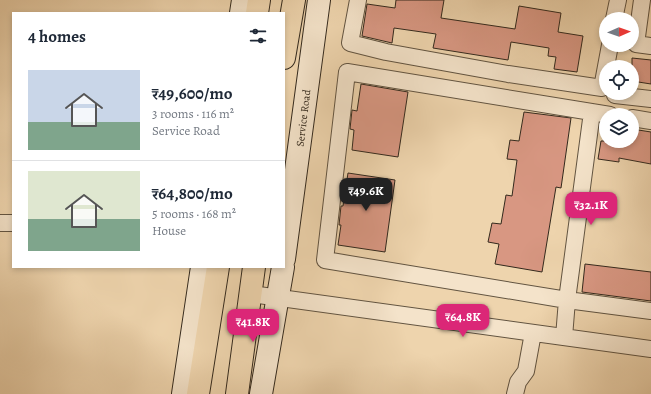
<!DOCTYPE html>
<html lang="en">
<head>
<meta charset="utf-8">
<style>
  body { margin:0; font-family:Alegreya,serif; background:#f2f2f3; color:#1f2937; height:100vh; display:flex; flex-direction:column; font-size:15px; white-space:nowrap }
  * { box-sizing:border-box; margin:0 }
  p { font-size:13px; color:#747a83 }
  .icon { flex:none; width:22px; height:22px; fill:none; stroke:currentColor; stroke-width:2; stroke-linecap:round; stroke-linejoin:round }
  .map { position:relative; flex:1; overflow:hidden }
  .drawer { position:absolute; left:12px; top:12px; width:273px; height:256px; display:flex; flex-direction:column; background:#fff; border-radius:0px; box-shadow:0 2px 6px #0003 }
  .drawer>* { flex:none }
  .needle { width:26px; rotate:88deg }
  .tools { position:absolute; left:599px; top:12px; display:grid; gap:8px }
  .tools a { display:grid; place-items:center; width:40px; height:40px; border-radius:50%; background:#fff; box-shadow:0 2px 6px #0003; font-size:20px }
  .price { position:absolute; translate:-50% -34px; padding:0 9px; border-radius:8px; background:#db2777; color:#fff; font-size:13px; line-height:26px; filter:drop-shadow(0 1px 2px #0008) }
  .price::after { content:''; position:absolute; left:50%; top:24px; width:12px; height:9px; margin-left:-6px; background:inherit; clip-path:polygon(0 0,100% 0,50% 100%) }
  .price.selected { background:#222; color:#fff }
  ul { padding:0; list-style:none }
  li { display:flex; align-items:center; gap:12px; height:100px; padding:0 16px }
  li+li { border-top:1px solid #e0e1e3 }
  li span { display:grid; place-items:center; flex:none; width:112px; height:80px; border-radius:0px; color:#555 }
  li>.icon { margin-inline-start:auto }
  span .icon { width:48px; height:48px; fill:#fffc; stroke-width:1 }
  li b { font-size:17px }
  h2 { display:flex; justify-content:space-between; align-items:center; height:48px; padding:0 16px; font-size:17px }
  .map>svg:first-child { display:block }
  .building { fill:#d89782; stroke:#33291d }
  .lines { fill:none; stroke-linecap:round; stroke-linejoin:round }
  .street-casing { stroke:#625441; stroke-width:18 }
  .secondary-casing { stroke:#33291d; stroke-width:24 }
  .primary-casing { stroke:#33291d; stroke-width:24 }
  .street { stroke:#f4e3ca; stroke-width:16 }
  .secondary { stroke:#f4e3ca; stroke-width:22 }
  .primary { stroke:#eed4ad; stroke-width:22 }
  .labels { text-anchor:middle; stroke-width:3; stroke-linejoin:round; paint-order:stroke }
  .street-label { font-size:11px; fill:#33291d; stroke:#f4e3ca }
</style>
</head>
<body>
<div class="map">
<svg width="651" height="394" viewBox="0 0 651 394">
  <rect width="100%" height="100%" fill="#eed4ad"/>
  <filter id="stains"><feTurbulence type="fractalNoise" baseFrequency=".005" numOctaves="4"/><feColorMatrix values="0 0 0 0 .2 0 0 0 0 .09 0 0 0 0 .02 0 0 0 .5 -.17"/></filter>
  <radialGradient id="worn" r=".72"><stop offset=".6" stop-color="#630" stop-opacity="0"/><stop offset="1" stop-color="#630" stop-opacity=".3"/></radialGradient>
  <path class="building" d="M 396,0 L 444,0 L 441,18 L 515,29 L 519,6 L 561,13 L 558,32 L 583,36 L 577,72 L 554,69 L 556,57 L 548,56 L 549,48 L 511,42 L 508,60 L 433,48 L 436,34 L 394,28 L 392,43 L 362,36 L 367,4 L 395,8 Z
    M 632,58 L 651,60 L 651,84 L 632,81 Z
    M 361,84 L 408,92 L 398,157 L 352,150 L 354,130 L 350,129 L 352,110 L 357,111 Z
    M 524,112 L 571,118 L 561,188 L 556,187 L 542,272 L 495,264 L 499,244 L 488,242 L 492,223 L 501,224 L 506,195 L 512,196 L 517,160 L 507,159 L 510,140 L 519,141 Z
    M 632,129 L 651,132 L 651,164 L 619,158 L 619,162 L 598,159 L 601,141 L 632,141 Z
    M 348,173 L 395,180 L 385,252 L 338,245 L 341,225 L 339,225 L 341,206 L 343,206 Z
    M 585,264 L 651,272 L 651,301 L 582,292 Z"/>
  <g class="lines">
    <g class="street-casing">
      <path id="street" d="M 358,0 L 350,43 L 386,52 L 508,74 L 602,88 L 610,45
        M 642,0 L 636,44 L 651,46
        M 614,19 L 618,0
        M 615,95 L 651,99
        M 610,115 L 347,72 L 325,260 L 567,300 L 651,311
        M 632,118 L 651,121
        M 0,223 L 13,223
        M 251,294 L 651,349
        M 564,337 L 567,300 L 592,112
        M 515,394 L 518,382 L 526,371 L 533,333"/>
    </g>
    <g class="secondary-casing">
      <path id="secondary" d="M 241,13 L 243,0
        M 284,259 L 319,0
        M 183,394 L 202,267
        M 261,394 L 283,267"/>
    </g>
    <g class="primary-casing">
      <path id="primary" d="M 257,13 L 259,0
        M 284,58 L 294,0
        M 198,394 L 218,267
        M 237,394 L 254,267"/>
    </g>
    <use href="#street" class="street"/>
    <use href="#secondary" class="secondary"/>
    <use href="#primary" class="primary"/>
  </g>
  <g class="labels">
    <g class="street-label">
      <text transform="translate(303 118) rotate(-83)" y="4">Service Road</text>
    </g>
  </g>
  <rect width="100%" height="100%" filter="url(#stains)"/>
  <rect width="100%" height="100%" fill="url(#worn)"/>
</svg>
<div class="tools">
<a><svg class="needle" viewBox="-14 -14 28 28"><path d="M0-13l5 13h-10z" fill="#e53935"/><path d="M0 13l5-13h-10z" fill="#747a83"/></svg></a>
<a><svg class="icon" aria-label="locate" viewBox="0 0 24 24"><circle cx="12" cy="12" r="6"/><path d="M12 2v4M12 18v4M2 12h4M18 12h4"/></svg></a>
<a><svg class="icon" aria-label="layers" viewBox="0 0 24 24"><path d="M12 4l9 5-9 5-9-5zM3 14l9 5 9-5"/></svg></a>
</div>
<b class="price selected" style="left:366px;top:212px">₹49.6K</b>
<b class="price" style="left:591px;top:226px">₹32.1K</b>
<b class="price" style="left:463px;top:338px">₹64.8K</b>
<b class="price" style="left:253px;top:343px">₹41.8K</b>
<section class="drawer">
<h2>4 homes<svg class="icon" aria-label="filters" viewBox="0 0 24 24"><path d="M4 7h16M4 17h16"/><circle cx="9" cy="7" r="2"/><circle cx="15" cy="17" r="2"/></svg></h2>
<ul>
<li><span style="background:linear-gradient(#c9d6e8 65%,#7fa58c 0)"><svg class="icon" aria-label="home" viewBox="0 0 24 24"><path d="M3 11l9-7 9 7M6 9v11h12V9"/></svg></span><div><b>₹49,600/mo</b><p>3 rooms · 116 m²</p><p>Service Road</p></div></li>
<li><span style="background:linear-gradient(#dfe7d0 60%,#7fa58c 0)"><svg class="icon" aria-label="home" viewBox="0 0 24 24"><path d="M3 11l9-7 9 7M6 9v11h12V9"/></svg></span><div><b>₹64,800/mo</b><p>5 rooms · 168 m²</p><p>House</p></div></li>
</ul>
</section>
</div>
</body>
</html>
